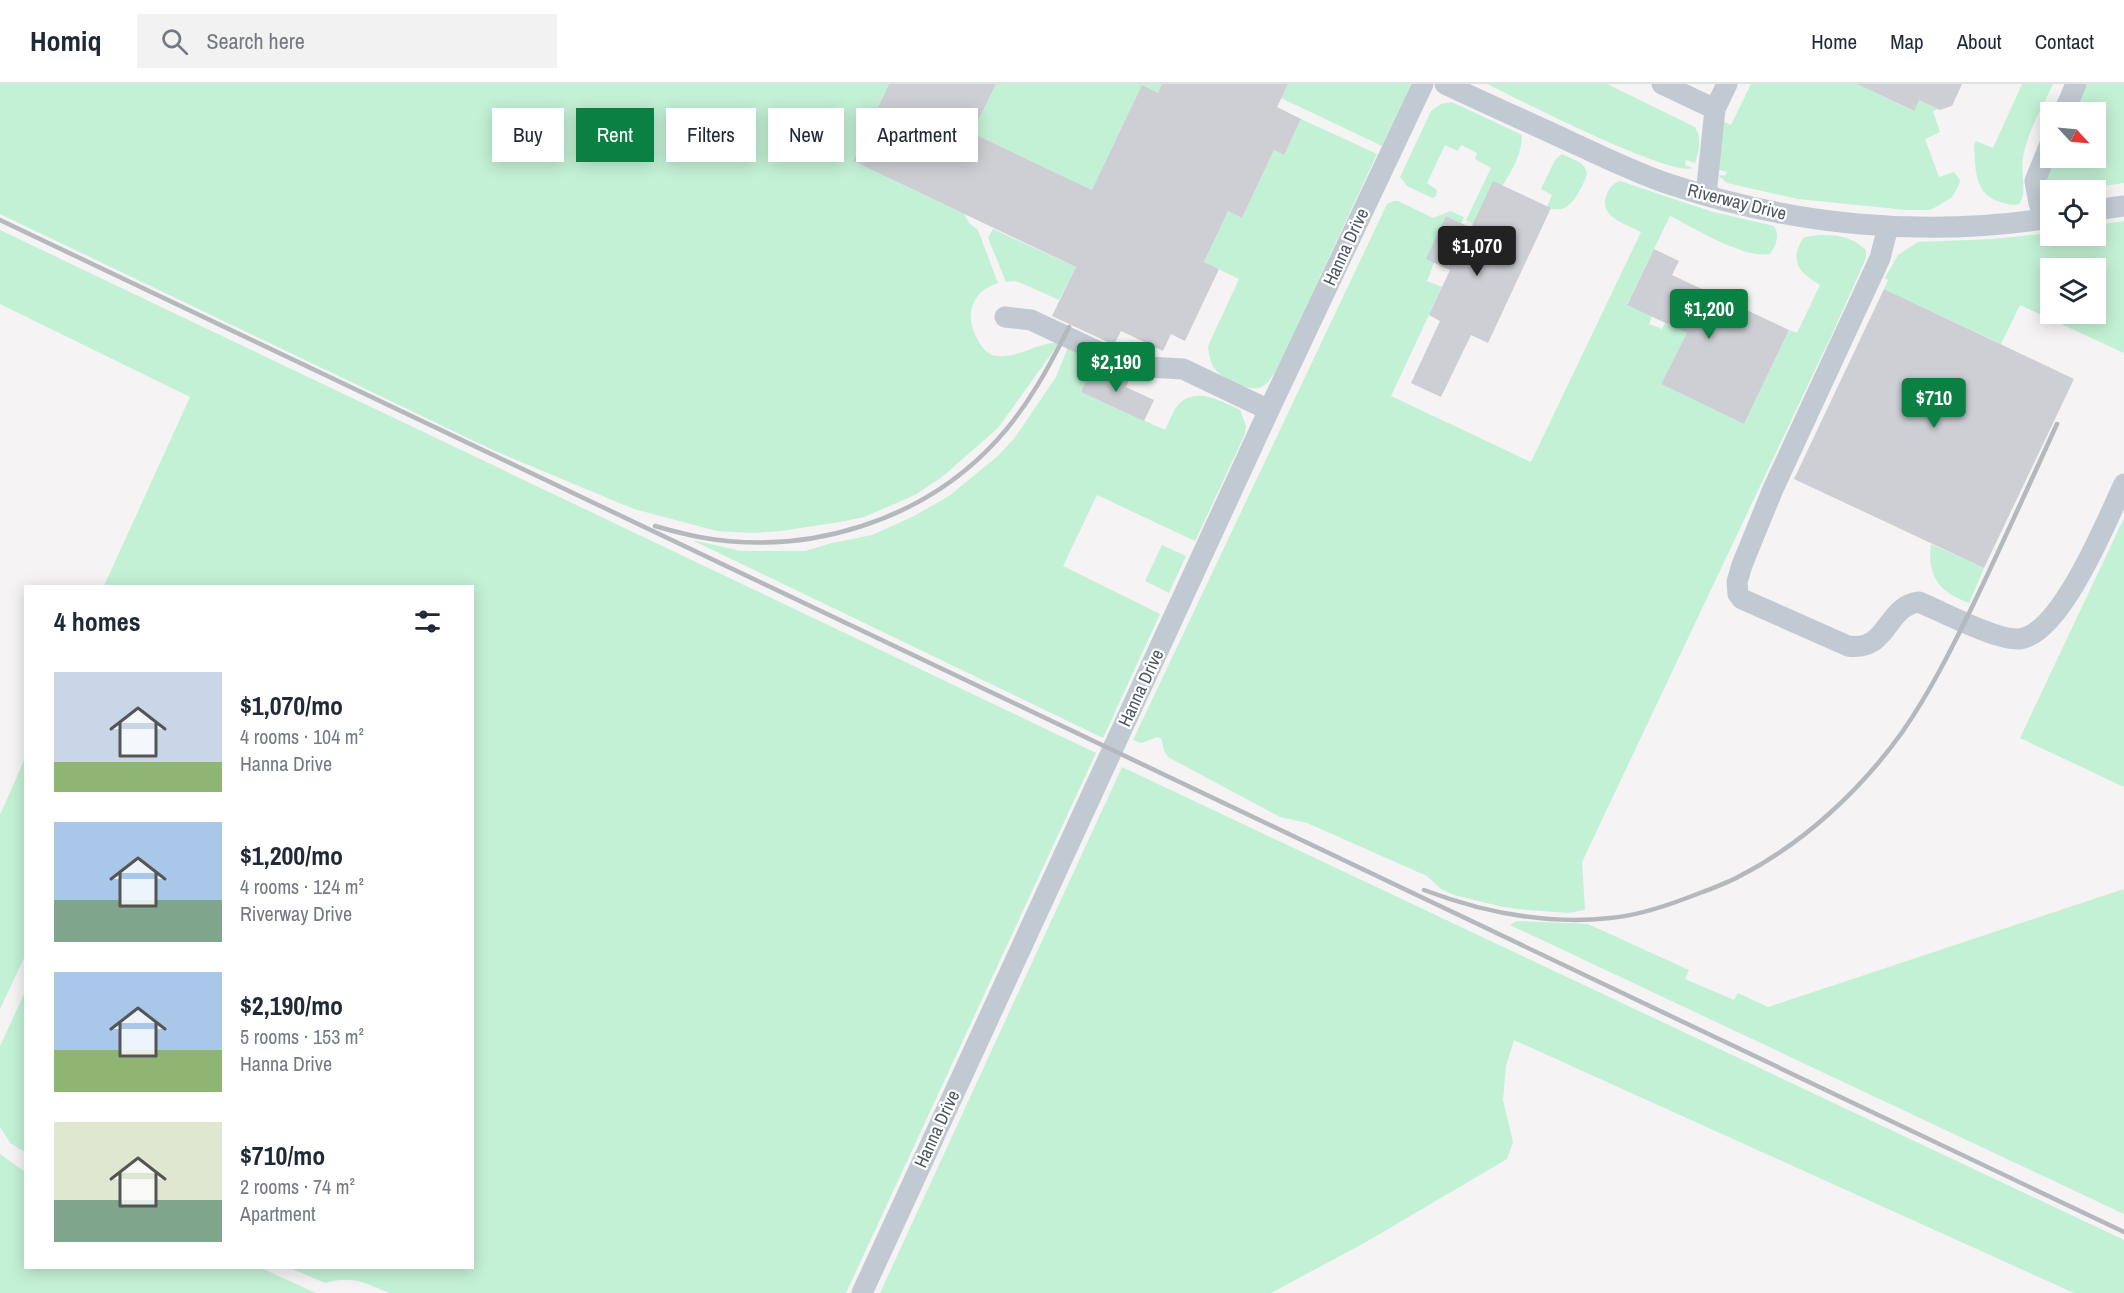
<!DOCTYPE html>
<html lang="en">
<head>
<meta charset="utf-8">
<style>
  body { margin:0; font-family:"Archivo Narrow",sans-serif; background:#f2f2f3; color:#1f2937; height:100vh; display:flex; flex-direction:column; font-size:22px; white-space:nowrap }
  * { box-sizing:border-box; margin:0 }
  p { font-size:20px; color:#747a83 }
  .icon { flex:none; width:33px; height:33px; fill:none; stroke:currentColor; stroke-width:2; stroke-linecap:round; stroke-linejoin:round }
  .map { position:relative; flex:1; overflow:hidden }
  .details { position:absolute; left:24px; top:501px; width:450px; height:684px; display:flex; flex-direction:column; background:#fff; border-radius:0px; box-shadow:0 3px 15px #0003 }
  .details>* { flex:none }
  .top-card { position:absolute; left:492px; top:24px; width:570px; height:54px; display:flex; gap:12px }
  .needle { width:39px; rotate:116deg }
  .buttons { position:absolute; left:2040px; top:18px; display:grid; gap:12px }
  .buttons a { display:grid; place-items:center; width:66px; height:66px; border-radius:0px; background:#fff; box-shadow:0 3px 15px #0003; font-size:30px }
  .price { position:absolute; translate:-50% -51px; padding:0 14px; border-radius:6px; background:#0b8043; color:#fff; font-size:20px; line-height:39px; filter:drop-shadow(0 2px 3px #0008) }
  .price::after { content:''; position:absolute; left:50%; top:36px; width:18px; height:14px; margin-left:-9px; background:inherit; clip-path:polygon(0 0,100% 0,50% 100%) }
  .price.active { background:#222; color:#fff }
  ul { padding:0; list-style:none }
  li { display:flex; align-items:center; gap:18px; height:150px; padding:0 30px }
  li span { display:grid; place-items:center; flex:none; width:168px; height:120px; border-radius:0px; color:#555 }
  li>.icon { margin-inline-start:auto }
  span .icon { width:72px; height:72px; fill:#fffc; stroke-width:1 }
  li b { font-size:26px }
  h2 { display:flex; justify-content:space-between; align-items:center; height:72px; padding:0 30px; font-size:26px }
  .tag { padding:0 21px; border-radius:0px; background:#fff; box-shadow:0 3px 15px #0003; font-size:21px; line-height:54px }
  .tag.active { background:#0b8043; color:#fff }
  header { display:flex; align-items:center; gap:36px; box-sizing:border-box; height:84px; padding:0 30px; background:#fff; border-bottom:2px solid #e0e1e3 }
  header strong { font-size:28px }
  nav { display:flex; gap:33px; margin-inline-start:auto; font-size:21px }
  .search { width:420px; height:54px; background:#f2f2f3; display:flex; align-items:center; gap:15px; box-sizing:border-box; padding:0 21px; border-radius:0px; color:#747a83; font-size:22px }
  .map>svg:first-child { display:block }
  .green { fill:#c3f1d5; fill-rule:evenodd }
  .building { fill:#cdcfd5 }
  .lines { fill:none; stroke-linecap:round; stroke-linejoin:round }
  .minor { stroke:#c1cad2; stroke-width:21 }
  .rail { stroke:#b5b8bd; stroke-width:4.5 }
  .labels { text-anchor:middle; stroke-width:4.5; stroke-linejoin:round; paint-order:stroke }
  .street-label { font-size:18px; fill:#4a5661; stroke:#fff }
</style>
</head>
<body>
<header>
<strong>Homiq</strong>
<div class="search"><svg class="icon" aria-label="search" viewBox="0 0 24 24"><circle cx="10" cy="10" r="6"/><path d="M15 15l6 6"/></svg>Search here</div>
<nav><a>Home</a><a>Map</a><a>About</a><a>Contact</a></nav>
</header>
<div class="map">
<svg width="2124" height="1209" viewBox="0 0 2124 1209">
  <rect width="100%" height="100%" fill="#f5f3f3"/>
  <path class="green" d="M 0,0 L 889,0 L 853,77 L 964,130 L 969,139 L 978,146 L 998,199 C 969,208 964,235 979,258 C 983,265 988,271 997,272 C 1020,274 1037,258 1059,259 L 998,344 L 942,393 L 915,411 L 864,433 L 840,438 L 781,447 L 752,449 L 717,447 L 634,425 L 495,367 L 0,130 Z
    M 996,0 L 1162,0 L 1158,9 L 1142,2 L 1092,106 L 972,49 Z
    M 1288,0 L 1411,0 L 1382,62 L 1281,14 Z
    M 1487,0 L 1607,0 L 1695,43 C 1702,53 1699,68 1695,79 L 1686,76 L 1685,81 L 1693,84 C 1669,93 1518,15 1487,0 Z
    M 1751,0 L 1857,0 L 1913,27 L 1919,16 L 1938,25 L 1933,27 L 1940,48 L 1925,55 L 1939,93 L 1954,88 L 1960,96 L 1959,101 L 1952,113 L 1936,123 L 1930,126 L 1906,126 L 1798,115 L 1727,99 L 1718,91 L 1725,92 L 1727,88 L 1717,85 L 1720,36 L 1731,41 Z
    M 2022,0 L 2053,0 C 2042,24 2027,48 2023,74 C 2020,89 2028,108 2019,120 C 2012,122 2007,120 2000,118 C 1973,109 1976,85 1974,61 L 1976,57 L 1993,64 Z
    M 2081,0 L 2124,0 L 2124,99 L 2074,106 L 2050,108 L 2045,94 L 2050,74 L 2096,74 L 2096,28 L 2068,28 Z
    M 1452,18 L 1522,51 C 1522,82 1492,116 1473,140 L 1466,136 L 1491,84 L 1475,75 L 1477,69 L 1461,61 L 1458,67 L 1445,61 L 1427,99 L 1437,106 L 1436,112 L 1432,114 L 1407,102 L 1400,93 L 1431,27 L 1441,20 Z
    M 1301,35 L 1377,70 L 1276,287 C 1271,294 1267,301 1259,304 C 1249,307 1221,294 1215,285 C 1210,279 1209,270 1208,262 L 1239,195 L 1204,178 L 1228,127 L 1242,134 L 1274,66 L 1284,70 Z
    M 1562,70 C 1569,74 1584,78 1586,86 C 1588,91 1585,96 1583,100 C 1576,115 1566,132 1547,123 L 1552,111 L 1541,105 L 1555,76 Z
    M 1620,97 L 1713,128 L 1774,142 C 1780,152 1776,161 1770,170 C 1743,175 1695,144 1670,132 L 1627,220 L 1652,232 L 1649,240 L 1662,245 L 1665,239 L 1748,278 L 1740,294 L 1679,265 L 1661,300 L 1744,340 L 1789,246 L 1797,249 L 1820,201 C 1801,189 1788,179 1803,154 C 1824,148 1851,150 1866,166 L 1866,174 L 1833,248 L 1582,778 L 1585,826 L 1568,829 L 1527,826 L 1503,823 L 1454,811 L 1441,805 L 1427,792 L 1307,739 L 1280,733 L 1168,673 L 1164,667 L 1162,656 L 1158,653 L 1141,659 L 1133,656 L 1387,120 L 1394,117 L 1398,117 L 1433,134 L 1450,127 L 1464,133 L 1461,139 L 1446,132 L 1434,179 L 1427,197 L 1442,203 L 1391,312 L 1531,378 L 1641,148 C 1626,140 1597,133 1607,110 C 1610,103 1613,99 1620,97 Z
    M 2124,137 L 2124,269 L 2020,221 L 2001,260 L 1884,205 L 1888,196 L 1885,194 L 1898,171 L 1918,158 L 1993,155 L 2050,149 L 2050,152 L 2096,152 L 2096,141 ZM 2050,184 L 2096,184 L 2096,230 L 2050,230 Z
    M 993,145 L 1076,183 L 1059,216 L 1021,199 L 1014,197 L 1006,198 L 988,154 Z
    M 0,146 L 1096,669 L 846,1209 L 390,1209 C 365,1199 352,1191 325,1199 L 290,1184 L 472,1184 L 472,502 L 104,502 L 190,313 L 0,220 Z
    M 1068,263 L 1096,276 L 1081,308 L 1165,346 C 1168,340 1171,332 1175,325 C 1192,300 1219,316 1240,326 L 1246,342 L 1245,350 L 1195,457 L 1097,411 L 1063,482 L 1160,530 L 1103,654 L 692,456 L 741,467 L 805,467 L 832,459 L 872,451 L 914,432 L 949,412 L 999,371 L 1016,352 L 1056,293 Z
    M 2124,434 L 2124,703 L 2020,654 Z
    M 1931,460 L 1984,484 L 1969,519 C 1938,507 1927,492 1931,460 Z
    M 1162,461 L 1186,472 L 1169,509 L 1145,497 Z
    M 25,674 L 25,872 L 0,925 L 0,731 Z
    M 1122,683 L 2124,1156 L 2124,1209 L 2074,1209 L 1514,956 L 1506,982 L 1503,1016 L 1513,1058 L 1507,1075 L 1366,1158 L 1271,1209 L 880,1209 Z
    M 2124,805 L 2124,1130 L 1510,841 L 1516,837 L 1588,840 L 1689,886 L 1685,895 L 1734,916 L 1738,909 L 1768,923 Z
    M 25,908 L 25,1068 L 10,1059 L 0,1043 L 0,962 Z
    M 0,1070 L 25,1088 L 26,1184 L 261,1184 L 316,1209 L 0,1209 Z"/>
  <path class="building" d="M 889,0 L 996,0 L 972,49 L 1092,106 L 1142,1 L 1158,9 L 1162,0 L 1288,0 L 1277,23 L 1301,35 L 1284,71 L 1274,66 L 1242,134 L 1228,127 L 1204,178 L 1219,185 L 1185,257 L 1171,250 L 1163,267 L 1121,247 L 1114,261 L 1052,232 L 1076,183 L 853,77 Z
    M 1857,0 L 1962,0 L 1952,22 L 1940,26 L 1919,16 L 1914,27 Z
    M 1493,97 L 1551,124 L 1488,259 L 1471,251 L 1441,313 L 1411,299 L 1440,237 L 1429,231 L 1450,186 L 1426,175 L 1446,132 L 1471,144 Z
    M 1654,165 L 1679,177 L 1672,191 L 1789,246 L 1744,340 L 1661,300 L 1687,249 L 1627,221 Z
    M 1884,205 L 2074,295 L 1984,484 L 1794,395 Z
    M 1094,280 L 1129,296 L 1126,303 L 1154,316 L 1144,337 L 1081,308 Z"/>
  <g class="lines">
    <path class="minor" d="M 1445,0 C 1487,20 1530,39 1573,59 C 1604,73 1636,89 1669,100 C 1791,141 1923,154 2050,134
      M 1662,0 L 1715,25
      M 2064,28 L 2076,0
      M 1706,111 L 1715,25 L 1727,0
      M 2096,126 L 2124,122
      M 2045,135 L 2039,119 L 2035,97 L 2050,60
      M 1888,143 L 1880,174 L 1773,405 L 1742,481 L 1737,498 L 1738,510 L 1742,515 L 1848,562 C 1889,568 1885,522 1919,518 C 1942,528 1996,556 2018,555 C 2060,553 2107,436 2124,400
      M 1005,233 L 1031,236 L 1129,282 L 1183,285 L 1269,326
      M 862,1209 L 1269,326 L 1423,0"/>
    <path class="rail" d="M 0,136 L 2124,1148
      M 655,442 C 669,446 684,450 699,453 C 807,473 924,437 998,355 C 1028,322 1049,283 1069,243
      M 1424,806 C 1482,828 1546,841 1610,834 C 1635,832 1660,824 1684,815 C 1702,808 1721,802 1738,793 C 1803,760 1861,706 1903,647 C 1930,608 1952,564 1973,521 C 2002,461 2029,401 2057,340"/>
  </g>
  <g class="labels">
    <g class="street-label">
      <text transform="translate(1737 118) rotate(14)" y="6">Riverway Drive</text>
      <text transform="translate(1346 163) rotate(-65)" y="6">Hanna Drive</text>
      <text transform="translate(1141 604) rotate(-65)" y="6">Hanna Drive</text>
      <text transform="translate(937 1045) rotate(-65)" y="6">Hanna Drive</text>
    </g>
  </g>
</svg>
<div class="buttons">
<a><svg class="needle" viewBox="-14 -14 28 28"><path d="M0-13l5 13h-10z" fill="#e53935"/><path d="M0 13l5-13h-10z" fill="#747a83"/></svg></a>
<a><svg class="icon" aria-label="locate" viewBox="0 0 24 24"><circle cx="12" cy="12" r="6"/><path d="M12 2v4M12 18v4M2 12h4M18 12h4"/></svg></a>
<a><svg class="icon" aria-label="layers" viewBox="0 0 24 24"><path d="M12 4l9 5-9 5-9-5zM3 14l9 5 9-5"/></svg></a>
</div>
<b class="price active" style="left:1477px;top:193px">$1,070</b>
<b class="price" style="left:1709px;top:256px">$1,200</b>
<b class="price" style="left:1116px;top:309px">$2,190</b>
<b class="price" style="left:1934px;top:345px">$710</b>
<div class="top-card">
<a class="tag">Buy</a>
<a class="tag active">Rent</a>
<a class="tag">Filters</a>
<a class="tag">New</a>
<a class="tag">Apartment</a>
</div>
<section class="details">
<h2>4 homes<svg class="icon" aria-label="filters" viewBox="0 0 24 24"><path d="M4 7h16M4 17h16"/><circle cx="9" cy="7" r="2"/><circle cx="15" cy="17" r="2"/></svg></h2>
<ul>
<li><span style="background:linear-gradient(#c9d6e8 75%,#8fb573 0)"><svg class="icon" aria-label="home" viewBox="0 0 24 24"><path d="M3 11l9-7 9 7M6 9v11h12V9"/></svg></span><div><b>$1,070/mo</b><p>4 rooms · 104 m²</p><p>Hanna Drive</p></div></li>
<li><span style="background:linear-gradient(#a9c7e8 65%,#7fa58c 0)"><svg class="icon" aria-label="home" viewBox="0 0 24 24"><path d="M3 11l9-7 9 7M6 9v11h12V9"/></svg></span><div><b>$1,200/mo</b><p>4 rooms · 124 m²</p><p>Riverway Drive</p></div></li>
<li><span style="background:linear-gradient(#a9c7e8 65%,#8fb573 0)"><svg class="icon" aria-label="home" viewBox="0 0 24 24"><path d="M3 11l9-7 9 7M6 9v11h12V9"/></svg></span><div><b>$2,190/mo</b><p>5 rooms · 153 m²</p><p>Hanna Drive</p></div></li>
<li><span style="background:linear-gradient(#dfe7d0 65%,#7fa58c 0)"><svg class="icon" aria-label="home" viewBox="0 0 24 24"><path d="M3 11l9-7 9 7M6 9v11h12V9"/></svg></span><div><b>$710/mo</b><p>2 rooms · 74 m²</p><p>Apartment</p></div></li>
</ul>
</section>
</div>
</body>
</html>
